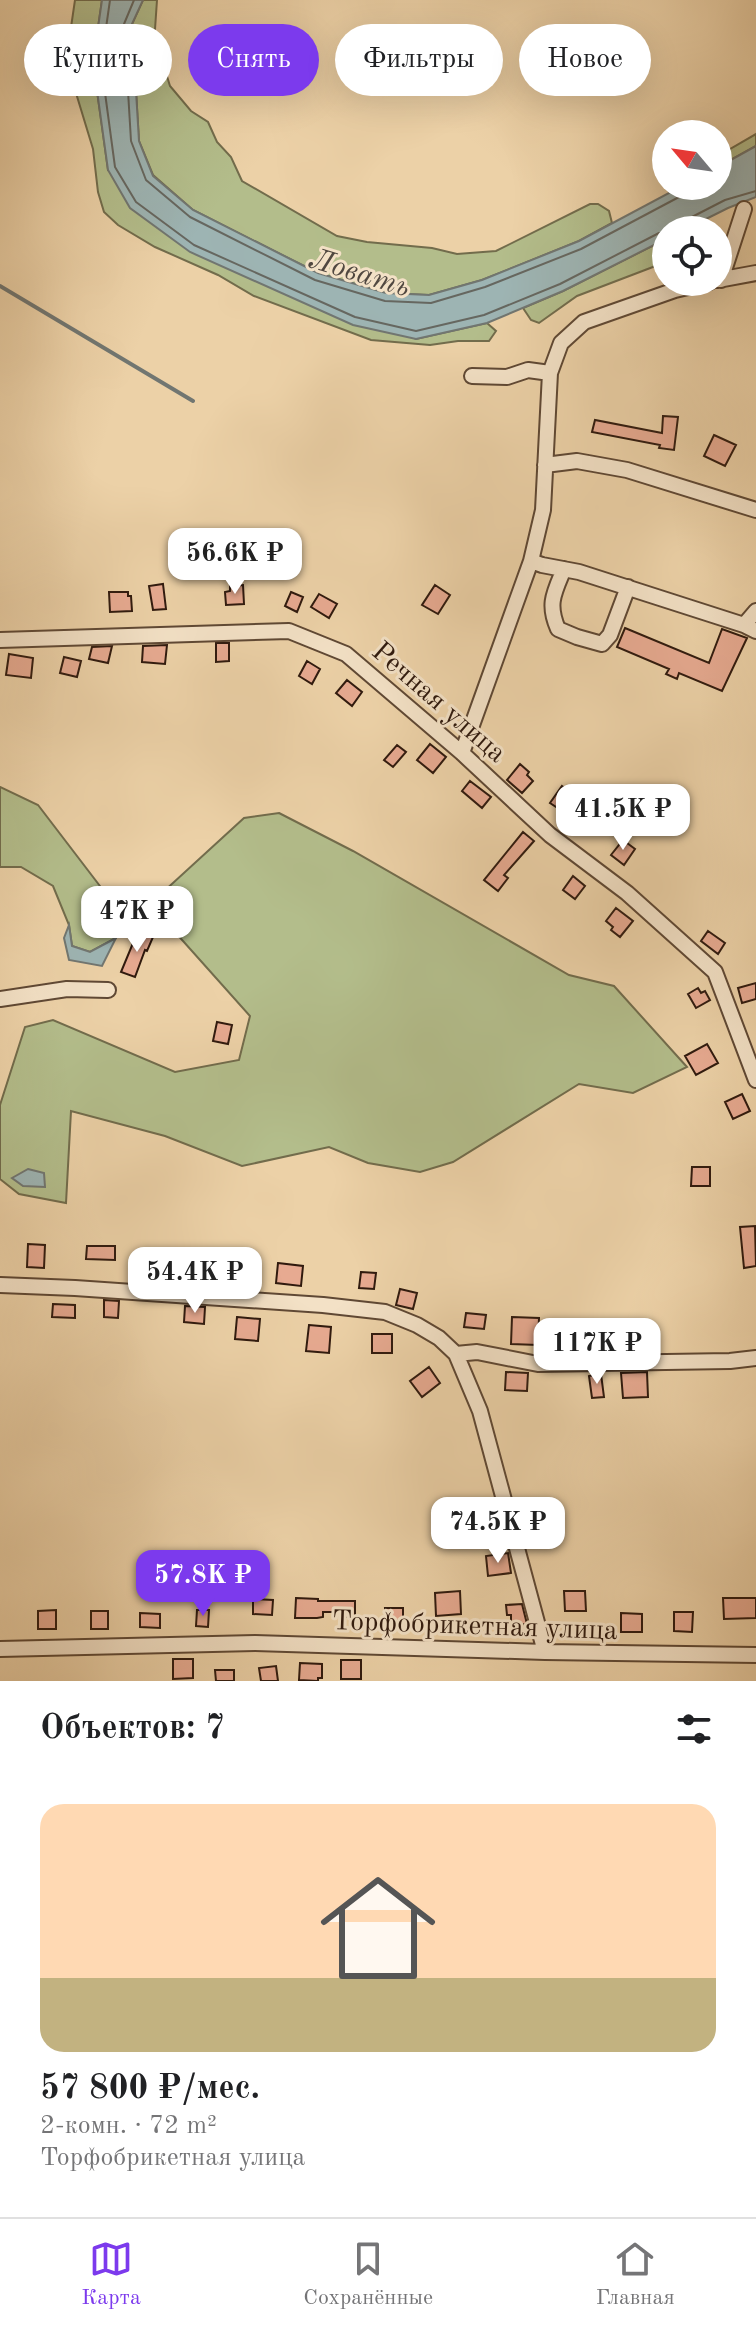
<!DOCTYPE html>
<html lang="ru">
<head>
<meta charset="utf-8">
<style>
  body { margin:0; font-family:"Old Standard TT",serif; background:#f2f2f2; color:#202124; height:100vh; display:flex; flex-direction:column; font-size:30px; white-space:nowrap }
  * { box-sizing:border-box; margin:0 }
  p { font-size:26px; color:#757577 }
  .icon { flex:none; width:44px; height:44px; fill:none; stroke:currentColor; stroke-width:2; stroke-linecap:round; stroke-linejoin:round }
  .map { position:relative; height:1681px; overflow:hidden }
  .drawer { display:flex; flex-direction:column; background:#fff; flex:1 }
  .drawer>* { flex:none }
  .top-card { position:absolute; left:24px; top:24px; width:708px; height:72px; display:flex; gap:16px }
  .needle { width:52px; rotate:299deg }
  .buttons { position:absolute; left:652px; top:120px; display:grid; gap:16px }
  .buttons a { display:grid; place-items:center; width:80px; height:80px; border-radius:50%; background:#fff; box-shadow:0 8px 32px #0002; font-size:40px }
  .price { position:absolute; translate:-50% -68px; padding:0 18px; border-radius:16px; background:#fff; color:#222; font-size:26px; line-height:52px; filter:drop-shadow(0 2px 4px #0008) }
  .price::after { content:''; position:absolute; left:50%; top:48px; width:24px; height:18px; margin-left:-12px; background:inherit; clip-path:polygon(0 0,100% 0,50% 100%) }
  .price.active { background:#7c3aed; color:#fff }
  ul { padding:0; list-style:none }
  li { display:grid; align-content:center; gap:16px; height:424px; padding:0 40px }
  li span { display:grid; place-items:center; height:248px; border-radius:24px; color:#555 }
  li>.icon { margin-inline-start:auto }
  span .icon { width:144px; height:144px; fill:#fffc; stroke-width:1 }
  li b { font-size:34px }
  h2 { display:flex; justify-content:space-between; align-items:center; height:96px; padding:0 40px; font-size:34px }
  .pill { padding:0 28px; border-radius:36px; background:#fff; box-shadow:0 8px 32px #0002; font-size:28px; line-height:72px }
  .pill.active { background:#7c3aed; color:#fff }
  .menu { display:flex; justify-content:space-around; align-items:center; height:112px; border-top:2px solid #e0e0e0; background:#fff; font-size:22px; color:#757577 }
  .menu a { display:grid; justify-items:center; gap:4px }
  .menu .active { color:#7c3aed }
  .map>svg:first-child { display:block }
  .green { fill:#b3bd8b; stroke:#726c4c; stroke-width:2 }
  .water { fill:#9db4b3; stroke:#717671; stroke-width:2 }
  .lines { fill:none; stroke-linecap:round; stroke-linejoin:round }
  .shore { stroke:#666760; stroke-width:2 }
  .stream { stroke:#717671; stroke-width:4 }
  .building { fill:#e7aa91; stroke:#301a0e; stroke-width:2 }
  .minor-casing { stroke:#5f4834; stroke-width:18 }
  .minor { stroke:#f3e1c6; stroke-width:14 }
  .labels { text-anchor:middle; stroke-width:6; stroke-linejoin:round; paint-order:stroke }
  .street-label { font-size:28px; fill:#301a0e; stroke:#f3e1c6 }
  .water-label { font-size:30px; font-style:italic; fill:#514840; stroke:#f3e1c6 }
</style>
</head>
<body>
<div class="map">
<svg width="756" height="1681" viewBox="0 0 756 1681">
  <rect width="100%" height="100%" fill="#ecd1a7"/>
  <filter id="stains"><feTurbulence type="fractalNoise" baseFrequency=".0025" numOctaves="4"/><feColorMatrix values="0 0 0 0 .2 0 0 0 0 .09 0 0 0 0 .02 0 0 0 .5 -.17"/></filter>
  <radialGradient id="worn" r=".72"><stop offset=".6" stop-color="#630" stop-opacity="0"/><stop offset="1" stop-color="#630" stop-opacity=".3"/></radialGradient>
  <path class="green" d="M 75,0 L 102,0 L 93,62 L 108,170 L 416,339 L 487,323 L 496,331 L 489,341 L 458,341 L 430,345 L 371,340 L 254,296 L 218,275 L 155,247 L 118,225 L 104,212 L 98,192 L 93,149 L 76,93 L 70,34 Z
    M 143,0 L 157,0 L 154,44 L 162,60 L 170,86 L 191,111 L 208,122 L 217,142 L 231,157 L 242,181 L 337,236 L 367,242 L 432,248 L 457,254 L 496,251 L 590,204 L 598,204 L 609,211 L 612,223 L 579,241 L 482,280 L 429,295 L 386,293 L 318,273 L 193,210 L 153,175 L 139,141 L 132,24 Z
    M 756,134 L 756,146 L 718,167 L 718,156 Z
    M 666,239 L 666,262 L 577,296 L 539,323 L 531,320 L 523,308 L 563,291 Z
    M 0,787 L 38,805 L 119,911 L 116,938 L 90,952 L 72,946 L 69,925 L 53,886 L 21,867 L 0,867 Z
    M 279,813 L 353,851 L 569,975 L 614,986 L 687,1067 L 633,1093 L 579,1084 L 453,1162 L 420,1172 L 368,1163 L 329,1147 L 242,1166 L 165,1136 L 71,1111 L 66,1203 L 19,1194 L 0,1179 L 0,1105 L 25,1027 L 53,1020 L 175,1072 L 239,1060 L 250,1016 L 150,904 L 244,818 Z"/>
  <path class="water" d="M 102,0 L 143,0 L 132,24 L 139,141 L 153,176 L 193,210 L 318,273 L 386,293 L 429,295 L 482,280 L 579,241 L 682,186 L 718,186 L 718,167 L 756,146 L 756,197 L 728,208 L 684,230 L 666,230 L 666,239 L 563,291 L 487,323 L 416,339 L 353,325 L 190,252 L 130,208 L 108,170 L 93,62 Z
    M 69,925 L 72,946 L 90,952 L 116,938 L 102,966 L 69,960 L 64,938 Z
    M 28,1169 L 44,1173 L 45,1187 L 23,1186 L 12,1178 Z"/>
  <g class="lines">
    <path class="shore" d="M 110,0 L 101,63 L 115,167 L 136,202 L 194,245 L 355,317 L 416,331 L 484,315 L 560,284 L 659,233 L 666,233
      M 134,0 L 124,24 L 131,141 L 146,180 L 190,217 L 315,280 L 385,301 L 431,303 L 485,287 L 581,249 L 679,197 L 683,192 L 683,186
      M 683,230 L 683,224 L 688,219 L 725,200 L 756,191"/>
    <path class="stream" d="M 0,286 L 193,401"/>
  </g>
  <path class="building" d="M 663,416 L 678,417 L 674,450 L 659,448 L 660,445 L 592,432 L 595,420 L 662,433 Z
    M 714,435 L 736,445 L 725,466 L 704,456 Z
    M 163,584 L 166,609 L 153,610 L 149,586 Z
    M 243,585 L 244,604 L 226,605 L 225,592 L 230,591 L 230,586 Z
    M 435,585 L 450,595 L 438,614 L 422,605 Z
    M 109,592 L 128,592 L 128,596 L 131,596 L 132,611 L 110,612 Z
    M 291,592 L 303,597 L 297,612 L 285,606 Z
    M 319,594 L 337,604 L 329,618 L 311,607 Z
    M 625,628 L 709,663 L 722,629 L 747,638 L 722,691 L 679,673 L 677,679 L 666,674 L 669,669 L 617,647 Z
    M 216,643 L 229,643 L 229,661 L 216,662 Z
    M 167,645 L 165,664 L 142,662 L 143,646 Z
    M 112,646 L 108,663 L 89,659 L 92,647 Z
    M 9,654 L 33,658 L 31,678 L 6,675 Z
    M 64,657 L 81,661 L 77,677 L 60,673 Z
    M 307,661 L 320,669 L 312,684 L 299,676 Z
    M 347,680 L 362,692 L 352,706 L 336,693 Z
    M 430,744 L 446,757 L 433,773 L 417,760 Z
    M 397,745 L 406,752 L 393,767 L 384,760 Z
    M 520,764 L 529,772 L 527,775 L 533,781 L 522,793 L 507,780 Z
    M 470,781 L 491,797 L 482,808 L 462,791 Z
    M 562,786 L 578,797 L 567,814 L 550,803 Z
    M 523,832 L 534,841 L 504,875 L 508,878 L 498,891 L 484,880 Z
    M 623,840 L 635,849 L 624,865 L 611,855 Z
    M 573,876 L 585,886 L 575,899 L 563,890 Z
    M 616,908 L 633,921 L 620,937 L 611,930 L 613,927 L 606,921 Z
    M 138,931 L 153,937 L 147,951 L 145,950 L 135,977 L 121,972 Z
    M 708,931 L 725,943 L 718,954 L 701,941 Z
    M 756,983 L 756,999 L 742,1003 L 738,988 Z
    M 698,988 L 701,993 L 705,991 L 710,1000 L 696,1008 L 688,994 Z
    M 217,1022 L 232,1025 L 228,1044 L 213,1041 Z
    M 707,1044 L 718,1063 L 696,1075 L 685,1056 Z
    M 742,1094 L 750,1111 L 733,1119 L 725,1102 Z
    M 692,1167 L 710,1167 L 710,1186 L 691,1186 Z
    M 755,1226 L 756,1266 L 744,1268 L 740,1227 Z
    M 28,1244 L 45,1245 L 44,1268 L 27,1267 Z
    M 87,1246 L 115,1246 L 115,1260 L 86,1259 Z
    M 166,1248 L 192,1249 L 190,1275 L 164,1273 Z
    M 278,1263 L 303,1266 L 301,1286 L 276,1283 Z
    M 361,1272 L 376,1273 L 374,1289 L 359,1288 Z
    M 400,1289 L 417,1293 L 413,1309 L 396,1305 Z
    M 104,1300 L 119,1301 L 118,1318 L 104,1317 Z
    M 53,1304 L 75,1305 L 75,1318 L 52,1317 Z
    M 185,1306 L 205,1307 L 204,1324 L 184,1322 Z
    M 466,1313 L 486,1315 L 484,1329 L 464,1327 Z
    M 237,1317 L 260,1319 L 258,1341 L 235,1339 Z
    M 512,1317 L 539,1318 L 538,1345 L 511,1344 Z
    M 309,1325 L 331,1327 L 329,1353 L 306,1351 Z
    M 372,1334 L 392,1334 L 392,1353 L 372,1353 Z
    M 591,1337 L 592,1351 L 573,1352 L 573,1338 Z
    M 429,1367 L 440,1383 L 422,1397 L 410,1381 Z
    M 506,1372 L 528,1373 L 527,1391 L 505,1390 Z
    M 647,1372 L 648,1397 L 623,1398 L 621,1373 Z
    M 601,1374 L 604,1397 L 592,1398 L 589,1376 Z
    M 508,1553 L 511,1573 L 488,1576 L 486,1556 Z
    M 460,1591 L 461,1614 L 436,1616 L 435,1593 Z
    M 564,1591 L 585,1591 L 586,1611 L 565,1611 Z
    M 296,1598 L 318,1599 L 318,1601 L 355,1601 L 355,1617 L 341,1617 L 341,1612 L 323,1612 L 323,1617 L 317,1618 L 295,1618 Z
    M 723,1598 L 756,1598 L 756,1618 L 724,1619 Z
    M 253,1599 L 273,1600 L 272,1615 L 253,1614 Z
    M 522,1604 L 527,1624 L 511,1625 L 511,1615 L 507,1615 L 506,1605 Z
    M 385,1608 L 403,1608 L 403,1620 L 386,1620 Z
    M 56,1610 L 56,1629 L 38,1629 L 38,1611 Z
    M 197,1610 L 209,1610 L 208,1627 L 196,1626 Z
    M 91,1611 L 108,1611 L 108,1629 L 91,1629 Z
    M 674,1612 L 693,1612 L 692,1632 L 674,1631 Z
    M 140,1613 L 160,1614 L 160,1628 L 140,1627 Z
    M 621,1613 L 642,1614 L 642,1632 L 621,1632 Z
    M 173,1659 L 193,1659 L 193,1678 L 173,1679 Z
    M 341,1660 L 361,1660 L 361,1679 L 341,1679 Z
    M 300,1663 L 322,1664 L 322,1678 L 318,1678 L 318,1681 L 299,1680 Z
    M 276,1666 L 278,1681 L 261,1681 L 259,1668 Z
    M 215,1670 L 234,1670 L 234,1681 L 216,1681 Z"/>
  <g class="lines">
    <g class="minor-casing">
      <path id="minor" d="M 718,280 L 756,273
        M 721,280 L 744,209
        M 472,376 L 507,377 L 528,370 L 550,373
        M 545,465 L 577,461 L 627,470 L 756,510
        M 531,561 L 542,565 L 579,572 L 744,625 L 756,631
        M 564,569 C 554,593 547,604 558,629 L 577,637 L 602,644 L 610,635 L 628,587
        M 744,625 L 756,611
        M 0,640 L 289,631 L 346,654 L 462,753 L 550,835 L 627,893 L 715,972 L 756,1080
        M 462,753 L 531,561 L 543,510 L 550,373 L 561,343 L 584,322 L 675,290 L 710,282
        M 0,999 L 67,989 L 108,990
        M 0,1285 L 75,1288 L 323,1305 L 385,1312 L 417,1325 L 439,1338 L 456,1354 L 480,1411 L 545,1652
        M 456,1354 L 477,1352 L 538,1364 L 730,1361 L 756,1358
        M 0,1649 L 255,1643 L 545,1652 L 756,1655"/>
    </g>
    <use href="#minor" class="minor"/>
  </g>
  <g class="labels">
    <g class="street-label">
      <text transform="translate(440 701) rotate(41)" y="10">Речная улица</text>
      <text transform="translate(475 1624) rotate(2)" y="10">Торфобрикетная улица</text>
    </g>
    <g class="water-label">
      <text transform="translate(360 272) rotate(17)" y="10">Ловать</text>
    </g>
  </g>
  <rect width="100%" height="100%" filter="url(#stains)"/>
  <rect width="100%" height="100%" fill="url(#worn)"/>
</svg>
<div class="buttons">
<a><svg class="needle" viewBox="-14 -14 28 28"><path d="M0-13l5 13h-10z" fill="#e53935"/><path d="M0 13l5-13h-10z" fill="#757577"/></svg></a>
<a><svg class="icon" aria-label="locate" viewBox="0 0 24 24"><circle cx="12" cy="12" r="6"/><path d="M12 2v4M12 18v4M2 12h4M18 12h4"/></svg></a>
</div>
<b class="price" style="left:235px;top:596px">56.6K ₽</b>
<b class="price" style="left:623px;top:852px">41.5K ₽</b>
<b class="price" style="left:137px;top:954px">47K ₽</b>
<b class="price" style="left:195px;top:1315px">54.4K ₽</b>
<b class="price" style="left:597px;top:1386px">117K ₽</b>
<b class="price" style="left:498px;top:1565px">74.5K ₽</b>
<b class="price active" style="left:203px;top:1618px">57.8K ₽</b>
<div class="top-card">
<a class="pill">Купить</a>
<a class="pill active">Снять</a>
<a class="pill">Фильтры</a>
<a class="pill">Новое</a>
</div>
</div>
<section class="drawer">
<h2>Объектов: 7<svg class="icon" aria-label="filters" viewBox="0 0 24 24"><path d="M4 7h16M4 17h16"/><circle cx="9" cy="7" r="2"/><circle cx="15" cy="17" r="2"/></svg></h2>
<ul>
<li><span style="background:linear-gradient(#ffd9b3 70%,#c2b280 0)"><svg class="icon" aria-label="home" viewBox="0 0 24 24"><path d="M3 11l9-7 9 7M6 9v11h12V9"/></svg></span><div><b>57 800 ₽/мес.</b><p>2-комн. · 72 m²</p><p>Торфобрикетная улица</p></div></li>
</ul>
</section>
<nav class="menu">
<a class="active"><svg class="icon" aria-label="map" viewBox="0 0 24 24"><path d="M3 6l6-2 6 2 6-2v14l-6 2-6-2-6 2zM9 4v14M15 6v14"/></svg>Карта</a>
<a><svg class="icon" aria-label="saved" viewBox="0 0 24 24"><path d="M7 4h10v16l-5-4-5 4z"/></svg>Сохранённые</a>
<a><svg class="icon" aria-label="home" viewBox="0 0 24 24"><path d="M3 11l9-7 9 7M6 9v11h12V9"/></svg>Главная</a>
</nav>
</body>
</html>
